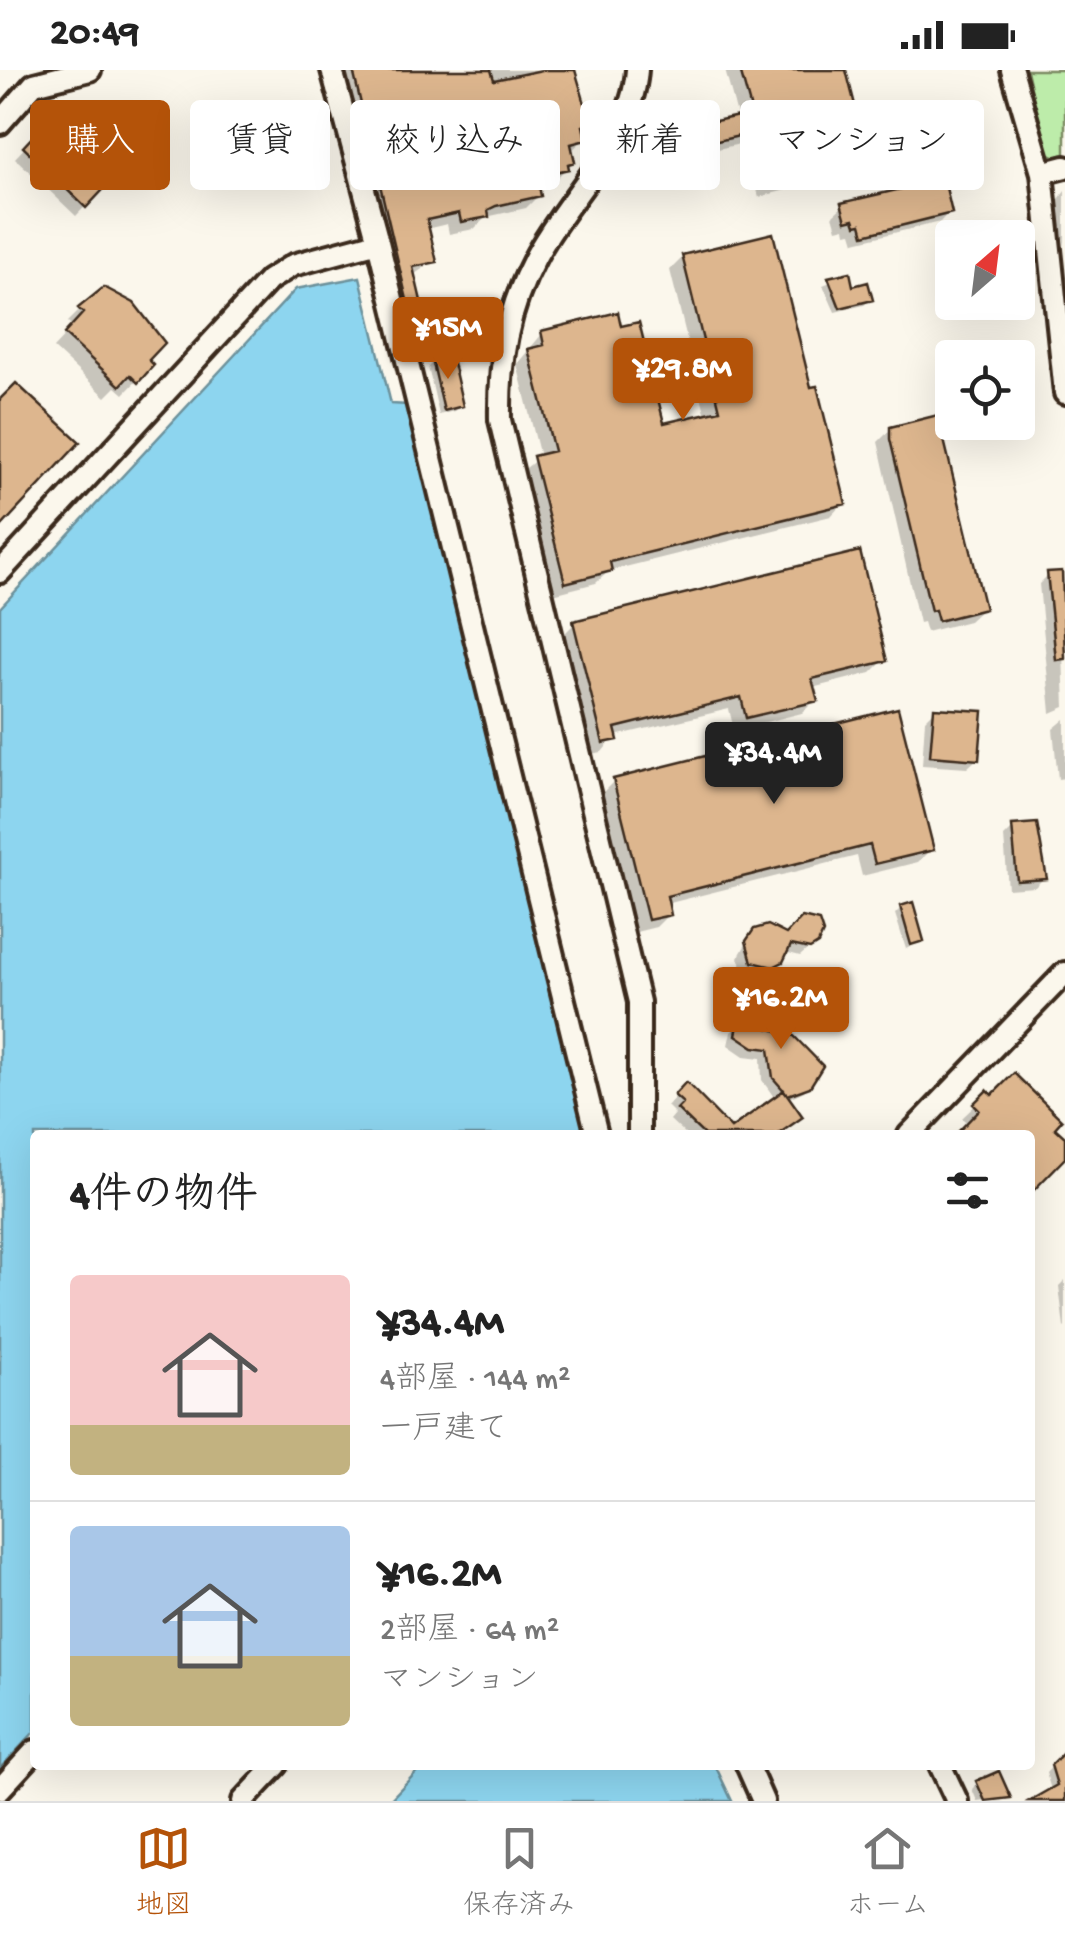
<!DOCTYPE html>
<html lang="ja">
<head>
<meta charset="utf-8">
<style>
  body { margin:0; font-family:"Gochi Hand","Klee One",sans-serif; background:#f6f6f6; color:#222; height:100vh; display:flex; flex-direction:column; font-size:38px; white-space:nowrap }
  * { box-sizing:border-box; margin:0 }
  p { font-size:32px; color:#767676 }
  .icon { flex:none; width:55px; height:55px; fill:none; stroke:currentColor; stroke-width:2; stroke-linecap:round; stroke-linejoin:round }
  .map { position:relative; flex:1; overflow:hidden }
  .side { position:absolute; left:30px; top:1060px; width:1005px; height:640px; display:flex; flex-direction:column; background:#fff; border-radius:10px; box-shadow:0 10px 40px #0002 }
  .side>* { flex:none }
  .hud { position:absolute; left:30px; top:30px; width:1005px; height:90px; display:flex; gap:20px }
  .needle { width:65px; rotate:28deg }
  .buttons { position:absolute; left:935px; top:150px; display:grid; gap:20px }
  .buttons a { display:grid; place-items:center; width:100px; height:100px; border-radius:10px; background:#fff; box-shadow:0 10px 40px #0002; font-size:50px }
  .price { position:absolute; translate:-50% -85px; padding:0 22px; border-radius:10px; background:#b45309; color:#fff; font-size:32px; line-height:65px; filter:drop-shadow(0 2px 5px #0008) }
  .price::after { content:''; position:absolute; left:50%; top:60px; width:30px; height:22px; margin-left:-15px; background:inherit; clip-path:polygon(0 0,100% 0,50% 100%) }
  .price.on { background:#222; color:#fff }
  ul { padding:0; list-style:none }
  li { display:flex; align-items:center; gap:30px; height:250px; padding:0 40px }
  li+li { border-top:2px solid #e0e0e0 }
  li span { display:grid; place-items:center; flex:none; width:280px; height:200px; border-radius:10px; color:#555 }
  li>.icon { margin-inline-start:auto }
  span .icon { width:120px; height:120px; fill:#fffc; stroke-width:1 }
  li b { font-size:42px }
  h2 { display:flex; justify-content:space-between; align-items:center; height:120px; padding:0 40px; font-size:42px }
  .pill { padding:0 35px; border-radius:10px; background:#fff; box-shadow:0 10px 40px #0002; font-size:35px; line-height:90px }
  .pill.on { background:#b45309; color:#fff }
  .status { display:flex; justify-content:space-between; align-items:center; height:70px; padding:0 50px; background:#fff; direction:ltr }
  .status svg { height:28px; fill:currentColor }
  .tabs { display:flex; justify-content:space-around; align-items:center; height:140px; border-top:2px solid #e0e0e0; background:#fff; font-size:28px; color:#767676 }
  .tabs a { display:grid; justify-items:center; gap:5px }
  .tabs .on { color:#b45309 }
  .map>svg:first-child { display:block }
  .green { fill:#bdecaa; stroke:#7c8b64; stroke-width:2.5 }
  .water { fill:#8dd5ef; stroke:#6c919b; stroke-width:2.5 }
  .shadow { fill:#0003 }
  .building { fill:#ddb68e; stroke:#3b2a1e; stroke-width:2.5 }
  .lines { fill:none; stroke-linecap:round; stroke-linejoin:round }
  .minor-casing { stroke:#3b2a1e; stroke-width:28 }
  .minor { stroke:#fbf7ec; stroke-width:20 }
</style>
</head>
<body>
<div class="status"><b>20:49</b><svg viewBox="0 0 49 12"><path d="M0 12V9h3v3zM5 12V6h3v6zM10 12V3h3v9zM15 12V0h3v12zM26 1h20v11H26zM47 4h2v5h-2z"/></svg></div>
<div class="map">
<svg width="1065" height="1731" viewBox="0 0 1065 1731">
  <rect width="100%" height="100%" fill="#fbf7ec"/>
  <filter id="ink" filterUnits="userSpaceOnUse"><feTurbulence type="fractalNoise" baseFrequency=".01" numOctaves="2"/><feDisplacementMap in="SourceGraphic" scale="20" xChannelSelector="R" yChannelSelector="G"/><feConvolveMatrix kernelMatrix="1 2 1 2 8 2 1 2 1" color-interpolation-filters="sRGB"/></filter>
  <g filter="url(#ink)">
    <path class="green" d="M 1027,0 L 1065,0 L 1065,84 L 1056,87 L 1045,82 Z"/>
    <path class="water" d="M 360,207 L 391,334 L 408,335 L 588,1065 L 35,1065 L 35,1661 L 0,1698 L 0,538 L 296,219 Z
      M 423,1695 L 715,1695 L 732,1731 L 389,1731 Z"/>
    <path class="shadow" d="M 338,0 L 576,0 L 588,54 L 581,61 L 583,70 L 570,82 L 573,91 L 554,111 L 536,115 L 539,125 L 526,138 L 486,147 L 474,159 L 449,164 L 447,154 L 426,159 L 434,191 L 412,206 L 418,230 L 405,243 Z
      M 725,0 L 843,0 L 863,77 L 872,89 L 860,101 L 759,127 L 744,73 L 648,95 L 640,60 L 653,47 L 686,60 L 738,49 Z
      M 50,51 L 111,109 L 76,146 L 15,88 Z
      M 1065,121 L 1065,176 L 1056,133 Z
      M 843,136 L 949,142 L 940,152 L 855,172 L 852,162 L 846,163 L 845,157 L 837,159 L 833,145 Z
      M 683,187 L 843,433 L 831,446 L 609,501 L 596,513 L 553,524 L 522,401 L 540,387 L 517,294 L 542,264 L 662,356 L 706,346 L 670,200 Z
      M 848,205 L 852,219 L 870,230 L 864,235 L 835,242 L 823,215 Z
      M 80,240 L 151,296 L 124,324 L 116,317 L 106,327 L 53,278 L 73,257 L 68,252 Z
      M 434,291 L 460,335 L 454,341 L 439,345 L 428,297 Z
      M 891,359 L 982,539 L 969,551 L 926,562 L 923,552 L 919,553 L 878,372 Z
      M 1060,503 L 1065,637 L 1051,643 L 1039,514 L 1048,505 Z
      M 575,553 L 884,590 L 871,603 L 812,618 L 815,630 L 802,643 L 734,660 L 729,639 L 615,666 L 602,682 L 591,684 L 562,566 Z
      M 935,640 L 977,689 L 967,698 L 922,695 L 925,650 Z
      M 1065,649 L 1065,708 L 1058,709 L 1053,659 Z
      M 614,711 L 931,779 L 918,792 L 862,806 L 857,786 L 666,834 L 669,844 L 656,857 L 636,862 L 601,724 Z
      M 1013,758 L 1044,808 L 1035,817 L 1008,819 L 1004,767 Z
      M 901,838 L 921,871 L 906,879 L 895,844 Z
      M 785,866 L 815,873 L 800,886 L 785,882 L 763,904 L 744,900 L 738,888 L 750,867 Z
      M 790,908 L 809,919 L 827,939 L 795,952 L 784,914 Z
      M 752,942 L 770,945 L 778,953 L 770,961 L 820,997 L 804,1021 L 787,1029 L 790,1056 L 777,1065 L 728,1065 L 776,1030 L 762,1010 L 761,988 L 744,986 L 728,975 L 731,962 Z
      M 686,1015 L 720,1065 L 686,1065 L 670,1050 L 675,1044 L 667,1036 Z
      M 987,1024 L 1052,1057 L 1065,1074 L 1065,1084 L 1030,1120 L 1030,1065 L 958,1065 L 968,1054 L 962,1048 Z
      M 1065,1210 L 1065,1257 L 1064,1258 L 1059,1216 Z
      M 1059,1689 L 1065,1689 L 1065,1731 L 1045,1731 L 1052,1723 L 1046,1703 Z
      M 977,1714 L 1008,1727 L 977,1731 L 972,1719 Z"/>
    <path class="building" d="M 353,0 L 491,0 L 494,10 L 542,0 L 575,0 L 591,54 L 583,56 L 586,70 L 571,74 L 575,92 L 568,94 L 569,99 L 537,106 L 541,126 L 496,136 L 488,140 L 489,147 L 461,152 L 459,143 L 427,150 L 437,192 L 413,197 L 421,231 L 408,234 Z
      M 740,0 L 846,0 L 865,74 L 870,72 L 875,89 L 771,116 L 757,62 L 660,84 L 651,45 L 684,38 L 688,57 L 752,43 Z
      M 50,48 L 114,108 L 86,138 L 23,77 Z
      M 944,109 L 952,143 L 864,165 L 861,154 L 856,155 L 854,149 L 846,151 L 841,133 Z
      M 773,163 L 811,317 L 817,316 L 846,434 L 610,492 L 612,501 L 565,513 L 533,386 L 554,381 L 528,279 L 544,275 L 541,261 L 618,242 L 621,256 L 639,252 L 664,353 L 720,340 L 682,185 Z
      M 850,202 L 853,216 L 868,212 L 873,230 L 840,238 L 828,207 Z
      M 104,217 L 134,233 L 165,273 L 149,290 L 154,295 L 138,313 L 130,305 L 120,316 L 64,264 L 83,243 L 78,238 Z
      M 451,284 L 463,336 L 444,341 L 432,289 Z
      M 16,313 L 80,372 L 0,458 L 0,329 Z
      M 938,345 L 985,539 L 938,551 L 935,540 L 931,541 L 890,369 L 890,357 Z
      M 860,481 L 887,591 L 812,609 L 818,631 L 746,648 L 741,627 L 615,658 L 618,670 L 603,673 L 573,551 Z
      M 1062,501 L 1065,589 L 1056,590 L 1047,502 Z
      M 898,638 L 934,780 L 875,794 L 870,775 L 667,826 L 671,845 L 648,850 L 613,709 Z
      M 934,638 L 983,641 L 979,690 L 930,686 Z
      M 1037,753 L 1047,809 L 1017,811 L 1012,755 Z
      M 913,832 L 924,871 L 911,875 L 900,836 Z
      M 802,847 L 819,851 L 823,863 L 818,874 L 810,879 L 791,875 L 783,892 L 773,897 L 752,892 L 746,871 L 754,859 L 768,855 L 786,864 Z
      M 807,901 L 811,916 L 822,913 L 829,939 L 801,947 L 789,906 Z
      M 759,938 L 782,953 L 765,957 L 794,966 L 823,996 L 810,1017 L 788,1025 L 773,1008 L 769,979 L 754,977 L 736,965 L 739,950 Z
      M 1014,1003 L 1062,1050 L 1055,1058 L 1065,1067 L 1065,1088 L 1030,1124 L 1030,1065 L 955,1065 L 979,1040 L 973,1034 L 987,1020 L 992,1025 Z
      M 686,1012 L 731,1058 L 784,1020 L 803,1047 L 777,1065 L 704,1065 L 677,1039 L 683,1033 L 674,1025 Z
      M 1065,1681 L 1065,1731 L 1029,1731 L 1057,1715 L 1051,1695 Z
      M 999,1701 L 1011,1728 L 985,1731 L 976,1711 Z"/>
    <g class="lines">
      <g class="minor-casing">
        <path id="minor" d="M 637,0 C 632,71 566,128 535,188 C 507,241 499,291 500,350 L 639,932 L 639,1065
          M 1012,0 L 1042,103 L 1065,323
          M 0,53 L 34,14 L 90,0
          M 1042,103 L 1065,97
          M 378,172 L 597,1065
          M 0,502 L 269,210 L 293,195 L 378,172 L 332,0
          M 909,1065 L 1065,903
          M 747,1695 L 763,1731
          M 940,1695 L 957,1731
          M 0,1719 L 35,1681
          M 243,1731 L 277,1695"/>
      </g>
      <use href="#minor" class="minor"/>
    </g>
  </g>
</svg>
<div class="buttons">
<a><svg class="needle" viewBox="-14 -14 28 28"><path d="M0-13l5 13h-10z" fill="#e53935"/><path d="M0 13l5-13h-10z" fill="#767676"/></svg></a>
<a><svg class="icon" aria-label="locate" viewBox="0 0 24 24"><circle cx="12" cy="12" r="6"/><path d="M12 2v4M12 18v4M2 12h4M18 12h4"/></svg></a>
</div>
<b class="price" style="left:448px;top:312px">¥15M</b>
<b class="price" style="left:683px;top:353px">¥29.8M</b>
<b class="price on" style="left:774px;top:737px">¥34.4M</b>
<b class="price" style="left:781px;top:982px">¥16.2M</b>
<div class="hud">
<a class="pill on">購入</a>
<a class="pill">賃貸</a>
<a class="pill">絞り込み</a>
<a class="pill">新着</a>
<a class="pill">マンション</a>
</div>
<section class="side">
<h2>4件の物件<svg class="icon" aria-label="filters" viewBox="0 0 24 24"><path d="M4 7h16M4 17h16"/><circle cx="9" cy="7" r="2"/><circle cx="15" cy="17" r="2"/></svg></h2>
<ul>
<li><span style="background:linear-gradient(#f6c9c9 75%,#c2b280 0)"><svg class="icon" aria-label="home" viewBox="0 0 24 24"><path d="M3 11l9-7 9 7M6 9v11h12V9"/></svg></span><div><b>¥34.4M</b><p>4部屋 · 144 m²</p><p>一戸建て</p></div></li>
<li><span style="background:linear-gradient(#a9c7e8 65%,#c2b280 0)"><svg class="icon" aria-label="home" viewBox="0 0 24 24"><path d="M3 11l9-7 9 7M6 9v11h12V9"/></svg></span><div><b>¥16.2M</b><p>2部屋 · 64 m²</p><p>マンション</p></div></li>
</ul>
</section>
</div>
<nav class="tabs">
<a class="on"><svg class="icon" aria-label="map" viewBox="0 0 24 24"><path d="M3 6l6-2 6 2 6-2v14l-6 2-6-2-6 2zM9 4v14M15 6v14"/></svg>地図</a>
<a><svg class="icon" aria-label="saved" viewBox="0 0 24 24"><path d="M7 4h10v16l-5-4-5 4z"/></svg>保存済み</a>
<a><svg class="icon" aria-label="home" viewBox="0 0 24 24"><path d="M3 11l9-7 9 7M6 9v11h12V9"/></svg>ホーム</a>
</nav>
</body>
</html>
